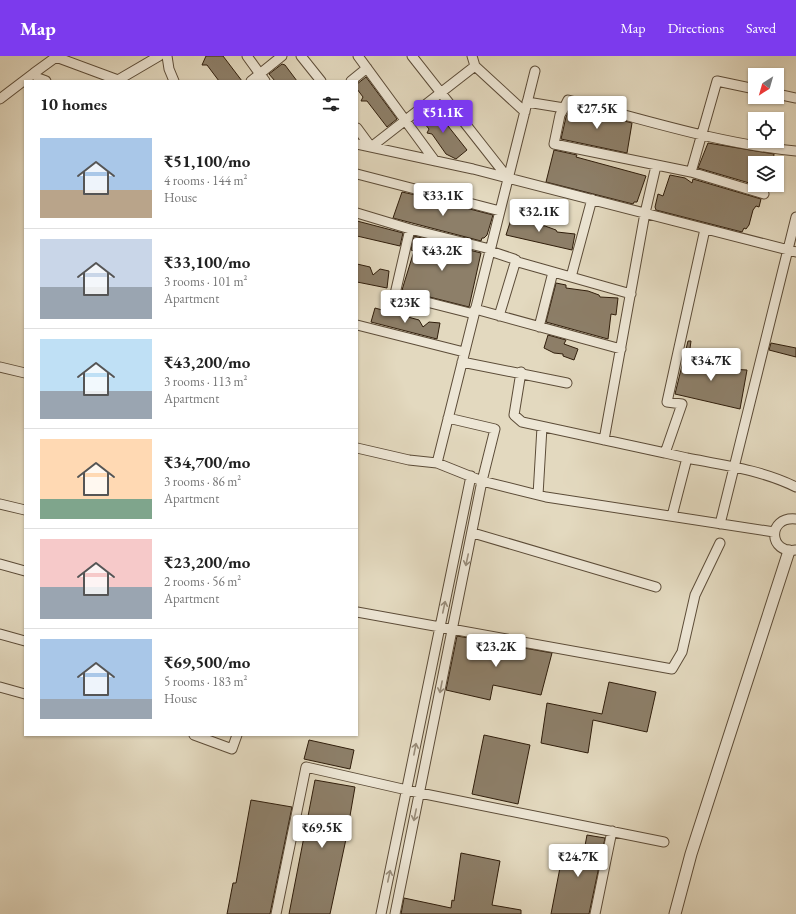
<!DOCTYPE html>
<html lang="en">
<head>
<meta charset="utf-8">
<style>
  body { margin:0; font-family:"EB Garamond",serif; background:#f6f6f6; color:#222; height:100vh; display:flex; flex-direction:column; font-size:15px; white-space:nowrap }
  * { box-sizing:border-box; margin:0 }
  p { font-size:13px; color:#767676 }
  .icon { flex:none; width:22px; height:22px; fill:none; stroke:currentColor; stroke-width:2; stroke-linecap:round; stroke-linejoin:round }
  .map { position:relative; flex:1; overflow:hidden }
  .panel { position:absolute; left:24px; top:24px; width:334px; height:656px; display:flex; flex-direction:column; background:#fff; border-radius:0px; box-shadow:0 1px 3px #0004 }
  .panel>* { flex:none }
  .needle { width:26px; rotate:217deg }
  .controls { position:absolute; left:748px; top:12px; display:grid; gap:8px }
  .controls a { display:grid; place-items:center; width:36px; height:36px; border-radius:0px; background:#fff; box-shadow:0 1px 3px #0004; font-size:20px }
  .price { position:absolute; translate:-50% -34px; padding:0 9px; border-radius:4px; background:#fff; color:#222; font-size:13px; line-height:26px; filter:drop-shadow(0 1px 2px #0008) }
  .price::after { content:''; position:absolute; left:50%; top:24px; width:12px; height:9px; margin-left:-6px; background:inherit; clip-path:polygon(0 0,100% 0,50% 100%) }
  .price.active { background:#7c3aed; color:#fff }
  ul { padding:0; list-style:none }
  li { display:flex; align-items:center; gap:12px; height:100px; padding:0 16px }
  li+li { border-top:1px solid #e0e0e0 }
  li span { display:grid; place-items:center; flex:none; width:112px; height:80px; border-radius:0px; color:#555 }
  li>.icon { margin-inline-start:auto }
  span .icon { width:48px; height:48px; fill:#fffc; stroke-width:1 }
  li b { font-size:17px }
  h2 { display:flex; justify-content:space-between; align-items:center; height:48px; padding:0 16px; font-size:17px }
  header { display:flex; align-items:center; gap:24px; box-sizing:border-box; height:56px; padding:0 20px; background:#7c3aed; color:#fff }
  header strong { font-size:19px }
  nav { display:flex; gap:22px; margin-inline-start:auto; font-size:14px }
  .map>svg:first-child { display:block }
  .building { fill:#8d7f69; stroke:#2f1d0b }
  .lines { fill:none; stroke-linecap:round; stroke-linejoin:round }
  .minor-casing { stroke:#5c4c38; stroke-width:11 }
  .tertiary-casing { stroke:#5c4c38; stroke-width:13 }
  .minor { stroke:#ede6d5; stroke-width:9 }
  .tertiary { stroke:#ede6d5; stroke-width:11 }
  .oneway { stroke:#988c7a }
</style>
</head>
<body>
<header>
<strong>Map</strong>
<nav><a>Map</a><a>Directions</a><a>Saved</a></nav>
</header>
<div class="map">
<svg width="796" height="858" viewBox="0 0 796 858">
  <rect width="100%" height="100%" fill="#e3d9bf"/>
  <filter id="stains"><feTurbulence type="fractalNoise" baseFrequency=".005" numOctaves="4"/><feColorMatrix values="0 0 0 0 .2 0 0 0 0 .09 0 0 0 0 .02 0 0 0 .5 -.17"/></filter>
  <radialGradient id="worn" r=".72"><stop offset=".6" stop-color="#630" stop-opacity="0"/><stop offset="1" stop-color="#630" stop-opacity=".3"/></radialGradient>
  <path class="building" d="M 206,0 L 223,0 L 242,25 L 219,25 L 207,9 L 202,9 Z
    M 282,8 L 285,9 L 297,25 L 275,25 L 269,18 Z
    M 366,21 L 397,63 L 387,71 L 367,45 L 361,45 L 363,41 L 357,33 L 357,28 Z
    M 433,51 L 467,94 L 456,103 L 446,98 L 432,78 L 427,77 L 429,73 L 419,61 Z
    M 571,51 L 632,67 L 627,97 L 561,83 L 566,61 Z
    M 708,87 L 774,98 L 773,107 L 755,107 L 755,129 L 764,129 L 763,131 L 698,112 Z
    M 554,94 L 577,99 L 576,101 L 646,120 L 637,146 L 634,146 L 633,148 L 546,126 Z
    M 670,119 L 685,122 L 692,127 L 693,123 L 761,143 L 759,151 L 756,150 L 753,154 L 749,169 L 746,173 L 744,172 L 742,176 L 656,154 L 655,151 L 658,138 L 663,140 Z
    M 402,136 L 420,140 L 426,145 L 427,142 L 493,159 L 487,179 L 484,182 L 482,182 L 481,185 L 393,162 Z
    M 516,148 L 520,149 L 518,163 L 523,165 L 523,167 L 545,170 L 556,174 L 557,176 L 575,178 L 572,194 L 506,179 Z
    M 357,165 L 403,177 L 400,190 L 357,180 Z
    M 414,180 L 481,197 L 469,251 L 402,234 L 414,195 L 411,194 Z
    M 357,208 L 370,211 L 373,219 L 380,213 L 389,215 L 387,232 L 357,226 Z
    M 556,227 L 566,229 L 566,232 L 588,235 L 599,239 L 600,241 L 618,242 L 616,259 L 611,258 L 608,283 L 546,266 Z
    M 375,252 L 419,264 L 423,271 L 429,266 L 440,267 L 437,283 L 371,266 Z
    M 548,279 L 566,284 L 564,288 L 578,293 L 574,304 L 563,300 L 563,298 L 554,297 L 544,292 Z
    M 688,285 L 691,285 L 689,300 L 695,301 L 695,303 L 717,307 L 728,310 L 729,313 L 747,314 L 740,353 L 675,338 Z
    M 771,287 L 796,292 L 796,301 L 769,294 Z
    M 457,580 L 552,597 L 541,639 L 493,629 L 490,644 L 446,634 Z
    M 609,626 L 656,636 L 647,676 L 593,664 L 588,697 L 541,687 L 547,647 L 602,658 Z
    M 484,679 L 530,689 L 518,748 L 472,738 Z
    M 309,684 L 354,694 L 350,713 L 304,703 Z
    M 315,724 L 355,731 L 346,783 L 330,858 L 289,858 Z
    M 251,744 L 292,751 L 270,858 L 227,858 L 233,827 L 236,827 Z
    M 587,779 L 605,782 L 589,858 L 551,858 L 564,791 L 584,795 Z
    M 461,797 L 500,805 L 492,849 L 521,854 L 521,858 L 401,858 L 404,842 L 451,852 L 452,844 L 454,845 Z"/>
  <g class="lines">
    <g class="minor-casing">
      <path id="minor" d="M 58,0 L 56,1 L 118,24 L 159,0
        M 167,0 L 169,13 L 174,25
        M 247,0 L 265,25
        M 301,0 L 321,25
        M 358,0 L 435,105
        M 412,0 L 508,122
        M 472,0 L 475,10 L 525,56
        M 46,25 L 38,22 L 34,17 L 56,1
        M 251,25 L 282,0
        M 351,25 L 367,12
        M 777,38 L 796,42
        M 0,43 L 34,17
        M 527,46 L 564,52 L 560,59 L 554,88 L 691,116 L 717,25 L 755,33
        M 564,52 L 568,44 C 643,63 719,88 796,95
        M 357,72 L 371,91 L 475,10
        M 357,88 L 473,113 L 796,196
        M 691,116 L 764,138
        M 357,118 L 500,155
        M 357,157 L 410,173 L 490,193
        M 410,173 L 395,238 L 474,258
        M 490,195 L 514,203 L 518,206 L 631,238
        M 571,221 L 592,143
        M 475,253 L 621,293
        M 499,260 L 516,204
        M 357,269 L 464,296
        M 539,271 L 553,216
        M 462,306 L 567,327
        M 0,311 L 25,317
        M 521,316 L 514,359 L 522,366 L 665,397
        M 604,384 L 645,157 L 656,110
        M 357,392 L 409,404 L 437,407 L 482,425 L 546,441 L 774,476
        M 687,402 C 723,409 762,414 796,431
        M 437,407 L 535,15
        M 538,439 L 542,371
        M 0,448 L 25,454
        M 672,460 L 687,402 L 665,397 L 682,348 L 667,346 L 705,173
        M 796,463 C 766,460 769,499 796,494
        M 720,468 L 796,161
        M 473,477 L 656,531
        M 0,508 L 25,515
        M 357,556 L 672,613 L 682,596 L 695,539 L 720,487
        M 0,578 L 25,585
        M 0,631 L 25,638
        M 194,679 L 232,693 L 237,679
        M 276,858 L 306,711 L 420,737 L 664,786
        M 381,858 L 471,420
        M 395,858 L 482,425 L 495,373 L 448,362
        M 595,858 L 612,775"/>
    </g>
    <g class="tertiary-casing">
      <path id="tertiary" d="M 675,858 L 691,798 L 789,495"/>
    </g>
    <use href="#minor" class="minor"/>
    <use href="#tertiary" class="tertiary"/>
  </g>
  <defs><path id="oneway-shaft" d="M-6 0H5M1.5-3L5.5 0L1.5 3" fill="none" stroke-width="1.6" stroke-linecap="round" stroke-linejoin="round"/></defs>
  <g class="oneway">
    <use href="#oneway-shaft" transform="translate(467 504) rotate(102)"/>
    <use href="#oneway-shaft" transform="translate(444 551) rotate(-78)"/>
    <use href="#oneway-shaft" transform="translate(441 631) rotate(101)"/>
    <use href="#oneway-shaft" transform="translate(415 693) rotate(-79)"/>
    <use href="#oneway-shaft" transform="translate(415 759) rotate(102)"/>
    <use href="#oneway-shaft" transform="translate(389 820) rotate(-78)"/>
  </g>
  <rect width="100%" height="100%" filter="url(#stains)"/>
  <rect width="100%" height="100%" fill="url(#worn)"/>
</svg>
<div class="controls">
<a><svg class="needle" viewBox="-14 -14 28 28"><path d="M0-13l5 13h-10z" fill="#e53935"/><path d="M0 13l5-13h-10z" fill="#767676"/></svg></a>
<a><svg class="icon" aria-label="locate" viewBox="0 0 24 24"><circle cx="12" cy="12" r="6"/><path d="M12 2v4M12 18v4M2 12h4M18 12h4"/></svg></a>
<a><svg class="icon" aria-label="layers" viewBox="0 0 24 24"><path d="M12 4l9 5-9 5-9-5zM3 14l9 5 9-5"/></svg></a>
</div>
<b class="price" style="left:597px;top:74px">₹27.5K</b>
<b class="price active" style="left:443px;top:78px">₹51.1K</b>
<b class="price" style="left:443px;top:161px">₹33.1K</b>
<b class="price" style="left:539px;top:177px">₹32.1K</b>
<b class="price" style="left:442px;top:216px">₹43.2K</b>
<b class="price" style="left:405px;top:268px">₹23K</b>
<b class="price" style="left:711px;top:326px">₹34.7K</b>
<b class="price" style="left:496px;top:612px">₹23.2K</b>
<b class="price" style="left:322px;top:793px">₹69.5K</b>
<b class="price" style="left:578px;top:822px">₹24.7K</b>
<section class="panel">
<h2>10 homes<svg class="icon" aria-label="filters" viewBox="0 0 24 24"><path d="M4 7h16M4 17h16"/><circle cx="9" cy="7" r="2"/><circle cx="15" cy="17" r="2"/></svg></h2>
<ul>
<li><span style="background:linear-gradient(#a9c7e8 65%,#b9a48a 0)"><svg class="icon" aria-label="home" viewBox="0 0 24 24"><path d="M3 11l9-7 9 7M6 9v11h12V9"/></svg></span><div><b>₹51,100/mo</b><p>4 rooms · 144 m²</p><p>House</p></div></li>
<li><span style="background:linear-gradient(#c9d6e8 60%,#9aa5b1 0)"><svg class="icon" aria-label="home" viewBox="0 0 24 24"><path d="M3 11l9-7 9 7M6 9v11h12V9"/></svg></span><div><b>₹33,100/mo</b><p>3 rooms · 101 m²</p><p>Apartment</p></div></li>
<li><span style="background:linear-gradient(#bfe0f5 65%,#9aa5b1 0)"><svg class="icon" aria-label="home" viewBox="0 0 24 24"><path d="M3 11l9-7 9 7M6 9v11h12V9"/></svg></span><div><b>₹43,200/mo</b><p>3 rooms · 113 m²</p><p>Apartment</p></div></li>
<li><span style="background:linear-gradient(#ffd9b3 75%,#7fa58c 0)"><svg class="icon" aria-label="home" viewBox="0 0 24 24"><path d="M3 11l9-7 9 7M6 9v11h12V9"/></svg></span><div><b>₹34,700/mo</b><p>3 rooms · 86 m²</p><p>Apartment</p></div></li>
<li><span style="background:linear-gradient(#f6c9c9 60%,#9aa5b1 0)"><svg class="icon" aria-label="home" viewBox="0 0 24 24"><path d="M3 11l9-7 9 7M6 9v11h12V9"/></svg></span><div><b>₹23,200/mo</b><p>2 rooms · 56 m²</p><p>Apartment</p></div></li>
<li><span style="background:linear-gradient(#a9c7e8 75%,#9aa5b1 0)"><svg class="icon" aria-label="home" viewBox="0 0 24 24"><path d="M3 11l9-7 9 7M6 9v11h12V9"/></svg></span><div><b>₹69,500/mo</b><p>5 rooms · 183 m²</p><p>House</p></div></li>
</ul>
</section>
</div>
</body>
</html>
